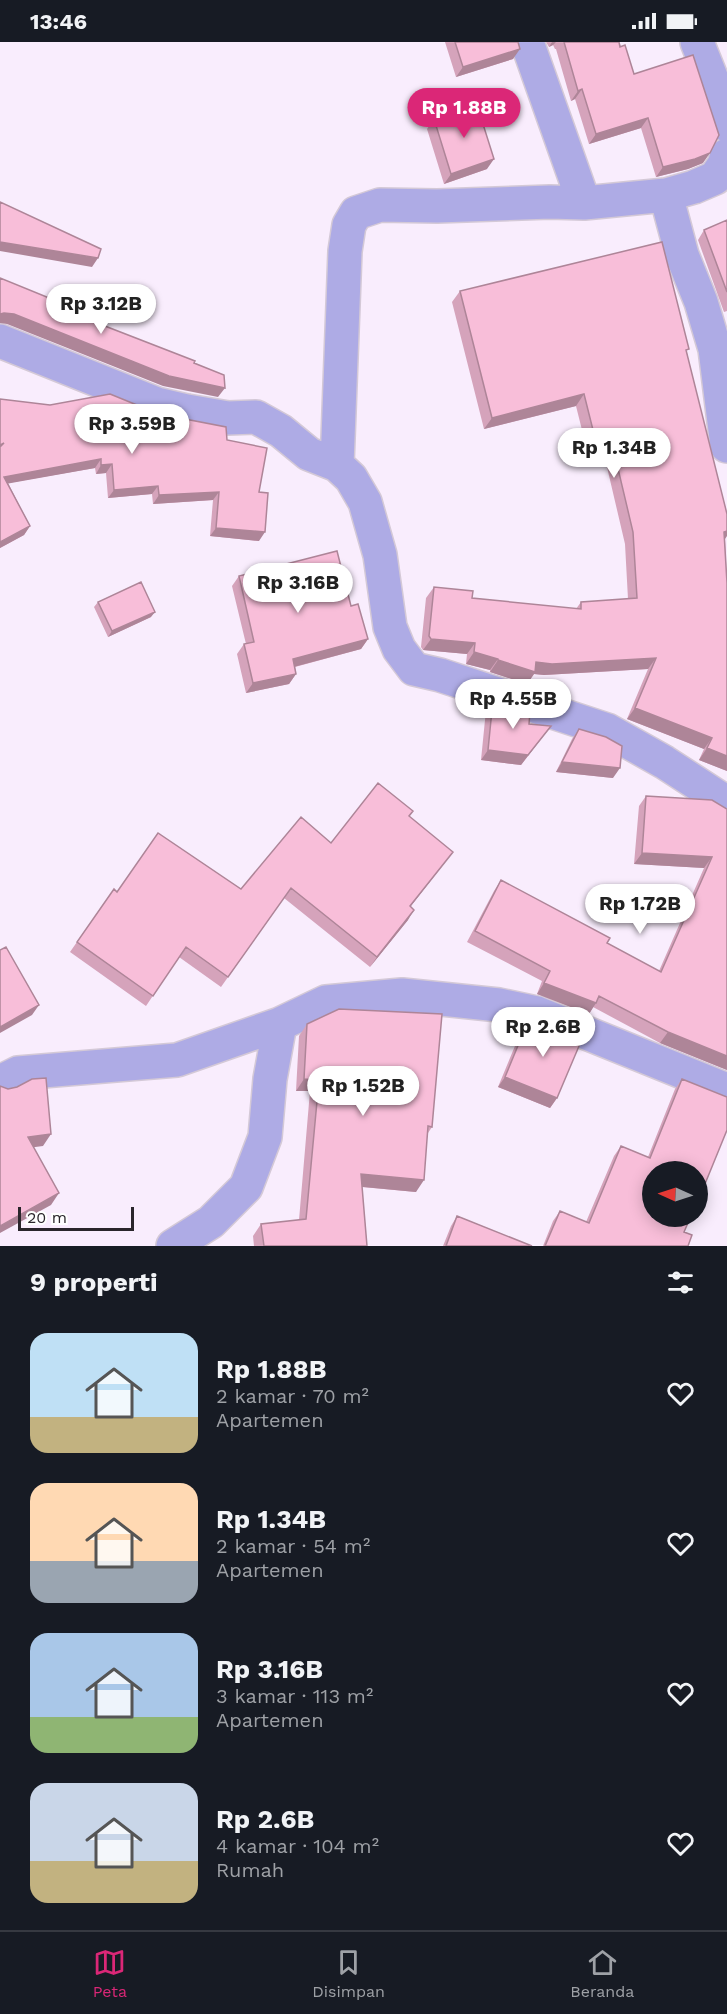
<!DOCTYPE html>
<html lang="id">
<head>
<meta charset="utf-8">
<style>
  body { margin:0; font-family:"Work Sans",sans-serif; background:#20242c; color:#f1f3f6; height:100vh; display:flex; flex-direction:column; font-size:22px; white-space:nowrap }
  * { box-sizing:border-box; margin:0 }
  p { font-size:20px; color:#9ea1a6 }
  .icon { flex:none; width:33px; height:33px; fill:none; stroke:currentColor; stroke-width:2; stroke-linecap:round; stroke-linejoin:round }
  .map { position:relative; height:1204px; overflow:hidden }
  .side { display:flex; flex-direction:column; background:#171b24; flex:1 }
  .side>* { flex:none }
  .needle { width:39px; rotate:273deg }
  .fabs { position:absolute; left:642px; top:1119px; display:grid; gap:12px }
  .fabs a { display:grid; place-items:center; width:66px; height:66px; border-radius:50%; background:#171b24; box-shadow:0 3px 15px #0003; font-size:30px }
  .scale { position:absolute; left:18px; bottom:15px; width:116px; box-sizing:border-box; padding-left:6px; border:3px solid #2a252b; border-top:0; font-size:16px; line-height:21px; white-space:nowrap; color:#2a252b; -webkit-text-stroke:4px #fff; paint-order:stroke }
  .price { position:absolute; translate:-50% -51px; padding:0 14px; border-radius:21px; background:#fff; color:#222; font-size:20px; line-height:39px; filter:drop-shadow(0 2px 3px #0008) }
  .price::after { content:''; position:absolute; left:50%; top:36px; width:18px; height:14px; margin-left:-9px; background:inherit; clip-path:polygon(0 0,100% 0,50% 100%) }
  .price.current { background:#db2777; color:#fff }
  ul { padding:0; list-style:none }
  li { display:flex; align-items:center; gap:18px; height:150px; padding:0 30px }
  li span { display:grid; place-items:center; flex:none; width:168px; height:120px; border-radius:18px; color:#555 }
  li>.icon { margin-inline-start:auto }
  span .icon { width:72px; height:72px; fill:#fffc; stroke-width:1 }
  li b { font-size:26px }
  h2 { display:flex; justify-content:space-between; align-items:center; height:72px; padding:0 30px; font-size:26px }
  .status { display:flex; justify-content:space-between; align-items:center; height:42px; padding:0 30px; background:#171b24; direction:ltr }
  .status svg { height:16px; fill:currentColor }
  .dock { display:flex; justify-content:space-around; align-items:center; height:84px; border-top:2px solid #363941; background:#171b24; font-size:16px; color:#9ea1a6 }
  .dock a { display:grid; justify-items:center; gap:3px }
  .dock .current { color:#db2777 }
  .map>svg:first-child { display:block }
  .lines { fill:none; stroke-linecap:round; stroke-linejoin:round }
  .street-casing { stroke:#d4c9d7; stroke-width:36 }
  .street { stroke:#aeabe5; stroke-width:33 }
  .wall { fill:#d5a3bb }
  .shaded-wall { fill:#ae8598 }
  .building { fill:#f8bed9; stroke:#ae8598; stroke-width:1.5 }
</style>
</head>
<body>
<div class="status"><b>13:46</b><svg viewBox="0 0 49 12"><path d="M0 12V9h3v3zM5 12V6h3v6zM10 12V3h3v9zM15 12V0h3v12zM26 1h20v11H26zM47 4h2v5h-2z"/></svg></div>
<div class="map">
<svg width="727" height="1204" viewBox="0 0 727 1204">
  <rect width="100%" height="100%" fill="#f9edfd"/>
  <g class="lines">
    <g class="street-casing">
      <path id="street" d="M 527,0 L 584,161
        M 697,0 L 715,45 L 727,83
        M 666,153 L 682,213 L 701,260 L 715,307 L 727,404
        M 0,299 L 157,362 L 187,369 L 228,376 L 256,375 L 281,389 L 309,412 L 337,423 L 351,436 L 365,460 L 380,513 L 390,585 L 399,607 L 414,627 L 440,633 L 607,688 L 664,720 L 727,761
        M 337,423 L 345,209 L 349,183 L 356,171 L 380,163 L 437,164 L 550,160 L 584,161 L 666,153 L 694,145 L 715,136 L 724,123 L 727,113
        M 0,1040 L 18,1031 L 177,1018 L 280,982
        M 173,1204 L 211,1180 L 246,1145 L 265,1095 L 270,1037 L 280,982 L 326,960 L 402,953 L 499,963 L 537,971 L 727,1048"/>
    </g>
    <use href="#street" class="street"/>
  </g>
  <path class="wall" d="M 445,0 L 518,0 L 513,17 L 456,35 Z
    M 546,0 L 619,0 L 634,32 L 703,121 L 688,127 L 656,135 L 641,86 L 589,102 L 575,57 L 571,59 L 556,7 L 555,7 L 553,3 L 549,5 Z
    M 434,77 L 487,127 L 444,142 L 427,87 Z
    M 727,178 L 727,269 L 724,270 L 698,198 L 704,188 Z
    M 460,249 L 687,311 L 725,497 L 727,541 L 727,729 L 699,718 L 704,707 L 627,677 L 648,627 L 544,633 L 534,632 L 527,642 L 490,630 L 490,628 L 466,622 L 467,612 L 423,608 L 421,605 L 426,556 L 434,545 L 472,556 L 576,567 L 581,560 L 628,557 L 625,502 L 603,408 L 588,412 L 576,364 L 484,387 L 452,260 Z
    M 0,357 L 227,398 L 259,450 L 259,499 L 210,494 L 213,458 L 153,462 L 152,452 L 108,456 L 106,431 L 96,432 L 95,426 L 8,441 L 30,484 L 24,493 L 0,506 Z
    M 239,534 L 351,564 L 368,597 L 361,607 L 295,625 L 296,632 L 289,642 L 246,651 L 237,612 L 244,602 L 246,602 L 232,544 Z
    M 98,560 L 151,575 L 108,595 L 94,565 Z
    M 493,658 L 529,682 L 551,684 L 521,723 L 481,718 L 486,668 Z
    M 579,687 L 613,736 L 556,730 L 572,697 Z
    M 646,754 L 712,758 L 727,1028 L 660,1001 L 593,965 L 589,972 L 537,952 L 542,939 L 467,900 L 494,849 L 501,838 L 607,901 L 659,929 L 704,826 L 634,822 L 639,764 Z
    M 410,775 L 446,819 L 410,865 L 408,878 L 370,925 L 284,856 L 221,945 L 179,915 L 146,964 L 70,910 L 114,847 L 117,850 L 241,847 L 331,801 Z
    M 529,977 L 557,1056 L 550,1066 L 498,1045 L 522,987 Z
    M 307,982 L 432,1085 L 428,1091 L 416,1150 L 362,1145 L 367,1204 L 254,1204 L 253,1194 L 261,1182 L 299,1178 L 310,1049 L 296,1049 L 299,994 Z
    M 682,1037 L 684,1190 L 688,1204 L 543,1204 L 553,1179 L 560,1169 L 586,1180 L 614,1114 L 621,1104 L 648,1115 L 675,1047 Z
    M 457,1174 L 532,1204 L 443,1204 L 451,1184 Z"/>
  <path class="shaded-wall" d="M 552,0 L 556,0 L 553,3 L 549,5 Z
    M 520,7 L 513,17 L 456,35 L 463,25 Z
    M 582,47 L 575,57 L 571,59 L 578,49 Z
    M 648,76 L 641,86 L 589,102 L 596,92 Z
    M 710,111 L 703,121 L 688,127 L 656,135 L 663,125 Z
    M 494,117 L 487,127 L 444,142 L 451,132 Z
    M 0,200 L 98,216 L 92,225 L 0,209 Z
    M 4,271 L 14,272 L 225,346 L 218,355 L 163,344 L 7,282 L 0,281 L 0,272 Z
    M 584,352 L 576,364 L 484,387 L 492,376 Z
    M 611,397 L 603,408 L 588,412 L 596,400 Z
    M 101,417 L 95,426 L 0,443 L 4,435 Z
    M 112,422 L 106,431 L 96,432 L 101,423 Z
    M 158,444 L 152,452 L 108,456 L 114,448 Z
    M 219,450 L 213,458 L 153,462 L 159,453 Z
    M 30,484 L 24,493 L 0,506 L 0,500 Z
    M 216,486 L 265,490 L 259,499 L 210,494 Z
    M 727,489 L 727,494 L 723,500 L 724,490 Z
    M 155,570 L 151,575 L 108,595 L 112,589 Z
    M 368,597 L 361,607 L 286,627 L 293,617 Z
    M 431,597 L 475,601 L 467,612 L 423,608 Z
    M 474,610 L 498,617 L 490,628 L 466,622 Z
    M 656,616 L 648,627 L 544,633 L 534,632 L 527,642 L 490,630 L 498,618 L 536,620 Z
    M 296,632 L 289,642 L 246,651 L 253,641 Z
    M 635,666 L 712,696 L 704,707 L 627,677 Z
    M 551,684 L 521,723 L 481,718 L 488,708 Z
    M 707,706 L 727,714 L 727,729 L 699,718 Z
    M 562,720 L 620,726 L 613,736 L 556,730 Z
    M 453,810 L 446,819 L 403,874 L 410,864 Z
    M 642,811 L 712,815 L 704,826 L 634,822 Z
    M 414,868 L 408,878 L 370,925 L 377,915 Z
    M 544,941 L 596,961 L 589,972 L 537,952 Z
    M 39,963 L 32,973 L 0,991 L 0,985 Z
    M 668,990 L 727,1014 L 727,1028 L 660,1001 Z
    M 505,1035 L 557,1056 L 550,1066 L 498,1045 Z
    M 304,1037 L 319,1038 L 310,1049 L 296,1049 Z
    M 51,1092 L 43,1104 L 20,1107 L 28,1095 Z
    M 361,1132 L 424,1138 L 416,1150 L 353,1144 Z
    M 59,1151 L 51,1163 L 0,1191 L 0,1184 Z"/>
  <path class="building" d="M 455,0 L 518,0 L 520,7 L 463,25 Z
    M 564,0 L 619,0 L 620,5 L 625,3 L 634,32 L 693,13 L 719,93 L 710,111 L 695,117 L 663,125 L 648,76 L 596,92 L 582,47 L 578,49 Z
    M 477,63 L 494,117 L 451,132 L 434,77 Z
    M 0,160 L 101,207 L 98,216 L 0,200 Z
    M 727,178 L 727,250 L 704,188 Z
    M 662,200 L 689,307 L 686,308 L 727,472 L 727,489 L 724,490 L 727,541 L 727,714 L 707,706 L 712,696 L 635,666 L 656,616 L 552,622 L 536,620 L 535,630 L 498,618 L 498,617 L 474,610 L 475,601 L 431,597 L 429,594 L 434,545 L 473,549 L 472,556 L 581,567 L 581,560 L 637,556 L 633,490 L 611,397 L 596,400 L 584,352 L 492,376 L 460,249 Z
    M 0,236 L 76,267 L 74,272 L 195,319 L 194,321 L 224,333 L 225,346 L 169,334 L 14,272 L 4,271 L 0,272 Z
    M 110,352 L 159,372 L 226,385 L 227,398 L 267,406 L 259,450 L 268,451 L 265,490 L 216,486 L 219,450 L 159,453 L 158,444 L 114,448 L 112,422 L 101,423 L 101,417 L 4,435 L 30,484 L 0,500 L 0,405 L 4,401 L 0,403 L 0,357 L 50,363 Z
    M 337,509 L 351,564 L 358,562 L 368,597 L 293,617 L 296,632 L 253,641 L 244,602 L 254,600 L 239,534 Z
    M 141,540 L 155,570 L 112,589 L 98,560 Z
    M 493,658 L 530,670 L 529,682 L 551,684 L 528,713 L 488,708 Z
    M 579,687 L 606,695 L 622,704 L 620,726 L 562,720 Z
    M 378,741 L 413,769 L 409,774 L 453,810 L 410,864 L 414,868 L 377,915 L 291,846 L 228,935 L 186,905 L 153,954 L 77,900 L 114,847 L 117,850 L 158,791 L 241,847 L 301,775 L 331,801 Z
    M 646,754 L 712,758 L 727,767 L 727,1014 L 668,990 L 599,954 L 596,961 L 544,941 L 550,929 L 475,889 L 501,838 L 610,896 L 607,901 L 661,930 L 712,815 L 642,811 Z
    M 6,905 L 39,963 L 0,985 L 0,908 Z
    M 339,967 L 442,972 L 432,1085 L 428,1084 L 424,1138 L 361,1132 L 367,1204 L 264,1204 L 261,1182 L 306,1177 L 319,1038 L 304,1037 L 307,982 Z
    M 529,977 L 582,997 L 557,1056 L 505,1035 Z
    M 46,1036 L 51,1092 L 28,1095 L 59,1151 L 0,1184 L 0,1044 L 8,1047 L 17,1045 L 32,1037 Z
    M 682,1037 L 727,1055 L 727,1088 L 698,1159 L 698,1130 L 652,1130 L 652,1174 L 691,1174 L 684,1190 L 692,1193 L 688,1204 L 545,1204 L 560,1169 L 589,1181 L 621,1104 L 650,1116 Z
    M 457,1174 L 532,1204 L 446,1204 Z"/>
</svg>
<div class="fabs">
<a><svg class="needle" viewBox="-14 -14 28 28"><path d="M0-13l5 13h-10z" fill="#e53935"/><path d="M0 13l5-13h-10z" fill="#9ea1a6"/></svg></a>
</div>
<div class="scale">20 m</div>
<b class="price current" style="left:464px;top:97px">Rp 1.88B</b>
<b class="price" style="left:101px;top:293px">Rp 3.12B</b>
<b class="price" style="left:132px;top:413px">Rp 3.59B</b>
<b class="price" style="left:614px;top:437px">Rp 1.34B</b>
<b class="price" style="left:298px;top:572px">Rp 3.16B</b>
<b class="price" style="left:513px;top:688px">Rp 4.55B</b>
<b class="price" style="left:640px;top:893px">Rp 1.72B</b>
<b class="price" style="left:543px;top:1016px">Rp 2.6B</b>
<b class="price" style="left:363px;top:1075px">Rp 1.52B</b>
</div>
<section class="side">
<h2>9 properti<svg class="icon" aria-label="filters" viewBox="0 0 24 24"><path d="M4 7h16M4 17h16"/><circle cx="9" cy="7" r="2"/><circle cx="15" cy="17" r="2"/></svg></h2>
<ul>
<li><span style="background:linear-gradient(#bfe0f5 70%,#c2b280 0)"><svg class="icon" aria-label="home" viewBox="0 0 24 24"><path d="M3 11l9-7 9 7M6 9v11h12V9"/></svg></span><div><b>Rp 1.88B</b><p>2 kamar · 70 m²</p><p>Apartemen</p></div><svg class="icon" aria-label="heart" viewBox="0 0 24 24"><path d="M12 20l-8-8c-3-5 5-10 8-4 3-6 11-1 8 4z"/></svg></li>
<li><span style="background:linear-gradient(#ffd9b3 65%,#9aa5b1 0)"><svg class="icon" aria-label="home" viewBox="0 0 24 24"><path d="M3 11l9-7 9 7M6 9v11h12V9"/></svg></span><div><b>Rp 1.34B</b><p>2 kamar · 54 m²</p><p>Apartemen</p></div><svg class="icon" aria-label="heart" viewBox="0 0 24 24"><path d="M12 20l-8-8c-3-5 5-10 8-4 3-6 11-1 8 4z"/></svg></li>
<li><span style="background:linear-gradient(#a9c7e8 70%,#8fb573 0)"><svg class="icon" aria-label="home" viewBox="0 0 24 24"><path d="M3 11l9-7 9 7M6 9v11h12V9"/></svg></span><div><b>Rp 3.16B</b><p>3 kamar · 113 m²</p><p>Apartemen</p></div><svg class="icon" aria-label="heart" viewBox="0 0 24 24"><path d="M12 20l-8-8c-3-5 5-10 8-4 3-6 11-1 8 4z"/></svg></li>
<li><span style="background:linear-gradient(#c9d6e8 65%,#c2b280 0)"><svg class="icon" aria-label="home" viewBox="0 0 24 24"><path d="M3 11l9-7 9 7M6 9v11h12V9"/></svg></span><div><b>Rp 2.6B</b><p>4 kamar · 104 m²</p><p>Rumah</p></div><svg class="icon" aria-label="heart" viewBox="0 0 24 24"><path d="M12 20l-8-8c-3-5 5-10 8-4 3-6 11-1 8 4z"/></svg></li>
</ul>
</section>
<nav class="dock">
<a class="current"><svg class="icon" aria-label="map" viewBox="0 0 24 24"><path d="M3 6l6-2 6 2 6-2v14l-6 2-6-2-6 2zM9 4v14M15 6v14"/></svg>Peta</a>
<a><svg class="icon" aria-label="saved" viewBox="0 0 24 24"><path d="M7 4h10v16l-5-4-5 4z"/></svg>Disimpan</a>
<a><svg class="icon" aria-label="home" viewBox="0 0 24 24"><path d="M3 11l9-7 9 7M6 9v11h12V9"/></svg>Beranda</a>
</nav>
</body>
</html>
